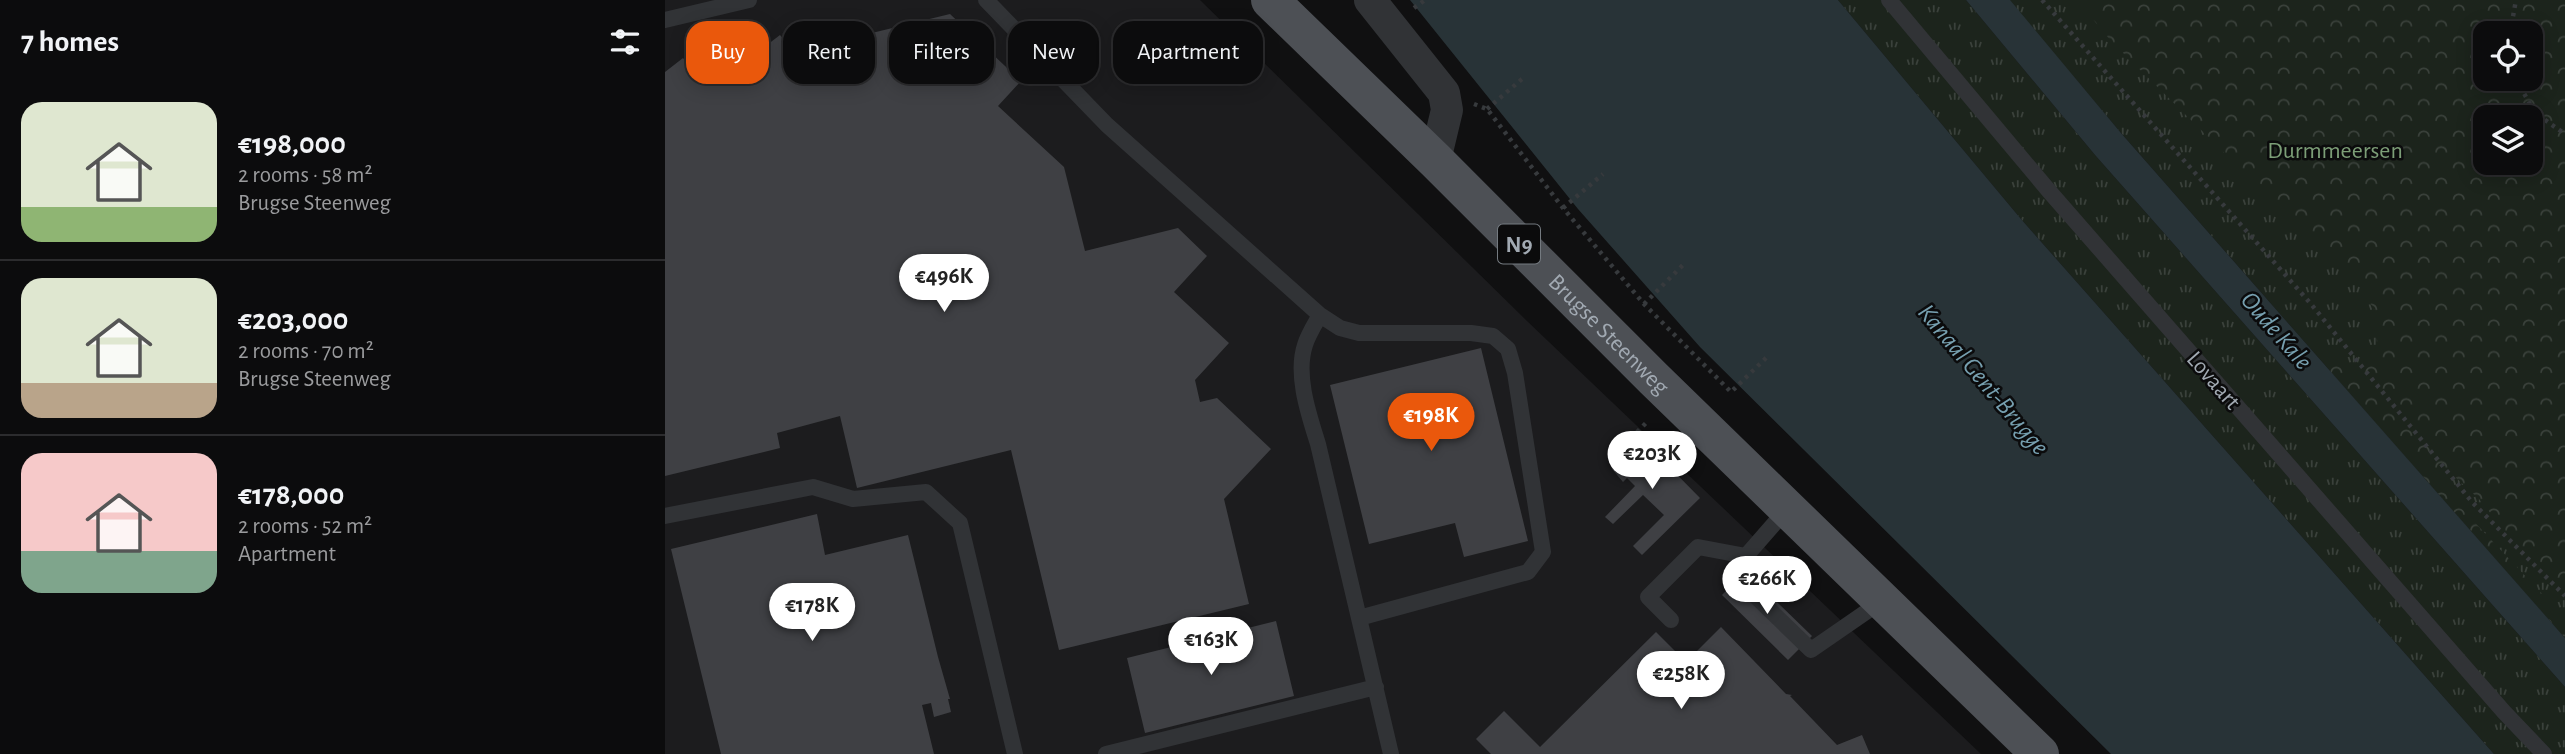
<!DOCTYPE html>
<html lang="en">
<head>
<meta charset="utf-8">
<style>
  body { margin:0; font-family:"Alegreya Sans",sans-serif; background:#1a1a1b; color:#f1f3f6; height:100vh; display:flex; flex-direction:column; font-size:26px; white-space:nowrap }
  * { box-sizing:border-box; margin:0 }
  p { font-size:23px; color:#9a9b9d }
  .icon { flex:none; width:38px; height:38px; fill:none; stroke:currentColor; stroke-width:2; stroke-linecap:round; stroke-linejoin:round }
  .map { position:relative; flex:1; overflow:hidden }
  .sheet { display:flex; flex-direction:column; background:#0c0c0d; width:665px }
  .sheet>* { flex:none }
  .top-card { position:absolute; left:21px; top:21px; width:665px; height:63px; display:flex; gap:14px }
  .controls { position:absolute; left:1808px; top:21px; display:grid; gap:14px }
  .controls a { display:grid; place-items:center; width:70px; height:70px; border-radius:14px; background:#0c0c0d; box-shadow:0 4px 18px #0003,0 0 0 2px #2c2c2e; font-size:35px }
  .price { position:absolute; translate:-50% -60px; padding:0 16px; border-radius:24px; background:#fff; color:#222; font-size:23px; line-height:46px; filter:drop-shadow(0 2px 4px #0008) }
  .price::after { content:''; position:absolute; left:50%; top:42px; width:21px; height:16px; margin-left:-10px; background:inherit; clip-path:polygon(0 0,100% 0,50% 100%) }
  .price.selected { background:#ea580c; color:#fff }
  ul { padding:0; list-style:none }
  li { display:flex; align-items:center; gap:21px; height:175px; padding:0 21px }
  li+li { border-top:2px solid #2c2c2e }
  li span { display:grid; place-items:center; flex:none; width:196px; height:140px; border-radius:21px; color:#555 }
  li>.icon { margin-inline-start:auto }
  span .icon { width:84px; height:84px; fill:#fffc; stroke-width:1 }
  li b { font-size:30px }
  h2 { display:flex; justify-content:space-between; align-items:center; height:84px; padding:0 21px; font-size:30px }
  .tag { padding:0 24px; border-radius:21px; background:#0c0c0d; box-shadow:0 4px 18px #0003,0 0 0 2px #2c2c2e; font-size:24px; line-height:63px }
  .tag.selected { background:#ea580c; color:#fff }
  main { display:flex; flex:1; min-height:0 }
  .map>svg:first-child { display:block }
  .built { fill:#1c1c1e }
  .grass { fill:url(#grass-tufts); fill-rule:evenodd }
  .forest { fill:url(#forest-crowns); fill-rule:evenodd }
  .water { fill:#283337 }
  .building { fill:#3f4044 }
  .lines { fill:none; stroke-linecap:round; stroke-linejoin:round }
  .path { stroke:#373a3d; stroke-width:4.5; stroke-dasharray:3.5 5; stroke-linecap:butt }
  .lane { stroke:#313336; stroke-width:16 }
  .street { stroke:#313336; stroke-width:32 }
  .primary { stroke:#4d5055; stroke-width:38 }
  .labels { text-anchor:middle; stroke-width:5; stroke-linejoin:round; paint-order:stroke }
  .shield { fill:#0b0b0c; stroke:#747a80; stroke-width:2 }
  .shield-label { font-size:23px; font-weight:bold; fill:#a1a9b2 }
  .park-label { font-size:24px; fill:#7c9e77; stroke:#0b0b0c }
  .street-label { font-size:24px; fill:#a1a9b2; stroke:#0b0b0c }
  .water-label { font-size:26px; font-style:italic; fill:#769faf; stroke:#0b0b0c }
</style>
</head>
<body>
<main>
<section class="sheet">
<h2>7 homes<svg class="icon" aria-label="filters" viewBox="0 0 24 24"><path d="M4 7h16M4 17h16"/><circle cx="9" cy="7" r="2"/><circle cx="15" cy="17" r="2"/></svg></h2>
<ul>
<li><span style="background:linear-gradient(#dfe7d0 75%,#8fb573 0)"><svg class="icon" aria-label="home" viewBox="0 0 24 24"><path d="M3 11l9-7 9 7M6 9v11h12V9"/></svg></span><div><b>€198,000</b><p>2 rooms · 58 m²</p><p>Brugse Steenweg</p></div></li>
<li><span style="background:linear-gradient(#dfe7d0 75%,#b9a48a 0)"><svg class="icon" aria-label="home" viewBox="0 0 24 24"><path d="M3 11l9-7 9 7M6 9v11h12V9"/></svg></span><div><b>€203,000</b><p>2 rooms · 70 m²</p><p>Brugse Steenweg</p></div></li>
<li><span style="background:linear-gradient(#f6c9c9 70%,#7fa58c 0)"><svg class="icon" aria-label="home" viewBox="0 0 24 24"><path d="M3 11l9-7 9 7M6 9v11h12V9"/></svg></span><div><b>€178,000</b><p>2 rooms · 52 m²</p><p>Apartment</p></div></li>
</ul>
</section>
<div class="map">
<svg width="1900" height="754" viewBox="0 0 1900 754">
  <defs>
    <pattern id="grass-tufts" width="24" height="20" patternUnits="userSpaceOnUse" patternTransform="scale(1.75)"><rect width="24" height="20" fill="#1c241c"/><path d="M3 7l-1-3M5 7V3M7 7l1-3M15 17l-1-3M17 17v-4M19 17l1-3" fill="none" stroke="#3a413b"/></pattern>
    <pattern id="forest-crowns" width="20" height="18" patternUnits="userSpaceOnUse" patternTransform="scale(1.75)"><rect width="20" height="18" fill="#1c241c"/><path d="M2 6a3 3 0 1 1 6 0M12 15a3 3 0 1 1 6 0" fill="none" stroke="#3a413b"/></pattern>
  </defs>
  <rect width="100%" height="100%" fill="#101011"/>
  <path class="built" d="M 0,0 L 535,0 L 862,321 L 1316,754 L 0,754 Z"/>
  <path class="grass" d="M 1173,0 L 1301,0 L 1430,155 L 1900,687 L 1900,754 L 1829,754 L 1356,219 Z
    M 1344,0 L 1900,0 L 1900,638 L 1456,133 ZM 1820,33 L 1866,33 L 1866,79 L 1820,79 ZM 1820,117 L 1866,117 L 1866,163 L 1820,163 Z"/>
  <path class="forest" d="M 1412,0 L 1900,0 L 1900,592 L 1850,543 L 1814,499 L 1788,475 L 1782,493 L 1900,618 L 1900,638 L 1665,371 L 1670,361 L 1699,372 L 1711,356 L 1713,316 L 1689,275 L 1620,213 L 1446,41 ZM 1820,33 L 1866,33 L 1866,79 L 1820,79 ZM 1820,117 L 1866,117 L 1866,163 L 1820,163 Z"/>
  <path class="water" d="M 745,0 L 1173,0 L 1356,219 L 1829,754 L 1446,754 L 1035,347 L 913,209 Z
    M 1301,0 L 1345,0 L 1456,133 L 1900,638 L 1900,687 L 1430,155 Z"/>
  <path class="building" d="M 285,14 L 356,81 L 333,106 L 399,167 L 420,251 L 513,228 L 542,256 L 509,292 L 564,343 L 530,380 L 535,402 L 552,398 L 606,449 L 559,499 L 584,604 L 394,650 L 346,450 L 192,488 L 175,416 L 112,433 L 115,448 L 0,476 L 0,72 L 18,58 L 32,76 L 76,65 L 115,35 L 128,51 L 164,23 L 178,40 Z
    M 816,348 L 863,541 L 799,557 L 790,523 L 704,544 L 665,385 Z
    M 976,438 L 1035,498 L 977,555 L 968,546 L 999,515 L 978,495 L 948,524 L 940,517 L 970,486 L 962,478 L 958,482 L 947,469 Z
    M 152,514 L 160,555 L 243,535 L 273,657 L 285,699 L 283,699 L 286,712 L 269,717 L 266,703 L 257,705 L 269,754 L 56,754 L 6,549 Z
    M 1080,571 L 1147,636 L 1123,660 L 1057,595 Z
    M 611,621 L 629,696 L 480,733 L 462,658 Z
    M 1056,627 L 1121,694 L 1127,695 L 1125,696 L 1172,745 L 1197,735 L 1205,754 L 826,754 L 811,739 L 839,711 L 875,747 L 991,632 L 1021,662 Z"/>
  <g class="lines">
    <path class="path" d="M 1377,0 L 1646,304 L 1807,502 L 1900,596
      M 749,8 L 760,0
      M 1845,33 L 1851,0
      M 1851,79 L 1870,113 L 1900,134
      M 809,104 L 822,109 L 898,208 L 979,304 L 1066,392 L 1103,356
      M 822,109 L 857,79
      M 898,208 L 938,174
      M 979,304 L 1019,264
      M 960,444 L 984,420"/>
    <path class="lane" d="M 321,0 L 442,125 L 655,315 C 650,324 643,335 640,345 C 630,375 644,415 653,444 L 726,754
      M 1224,0 L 1384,191 L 1839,712 L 1879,754
      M 0,20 L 84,0
      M 655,315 L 675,328 L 694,333 L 806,333 L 828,336 L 843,349 L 850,373 L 878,552 L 863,572 L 694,618
      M 0,516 L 148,487 L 188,499 L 261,492 L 295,523 L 350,754
      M 1081,556 L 1082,588 L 1146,650 L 1217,601
      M 1006,620 L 983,597 L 1033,547 L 1081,556 L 1122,509
      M 441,754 L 711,687"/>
    <path class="street" d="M 705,0 L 779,93 L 782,110 L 770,160"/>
    <path class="primary" id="s1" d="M 605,0 L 770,160 L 989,379 L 1375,754"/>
  </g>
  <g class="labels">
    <rect class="shield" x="833" y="224.5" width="42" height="39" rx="5"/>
    <g class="shield-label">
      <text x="854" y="252">N9</text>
    </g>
    <g class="park-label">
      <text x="1670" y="158">Durmmeersen</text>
    </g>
    <g class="street-label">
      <text dy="8" stroke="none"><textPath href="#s1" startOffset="476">Brugse Steenweg</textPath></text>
      <text transform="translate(1549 380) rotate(49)" y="8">Lovaart</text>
    </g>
    <g class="water-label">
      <text transform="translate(1612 330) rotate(49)" y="9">Oude Kale</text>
      <text transform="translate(1319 379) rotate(50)" y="9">Kanaal Gent-Brugge</text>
    </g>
  </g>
</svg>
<div class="controls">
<a><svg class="icon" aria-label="locate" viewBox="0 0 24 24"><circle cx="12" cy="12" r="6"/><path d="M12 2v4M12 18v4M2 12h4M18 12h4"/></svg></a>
<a><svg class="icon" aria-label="layers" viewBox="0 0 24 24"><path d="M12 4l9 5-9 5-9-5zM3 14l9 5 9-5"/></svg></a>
</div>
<b class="price" style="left:279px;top:314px">€496K</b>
<b class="price selected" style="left:766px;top:453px">€198K</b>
<b class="price" style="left:987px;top:491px">€203K</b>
<b class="price" style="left:1102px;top:616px">€266K</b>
<b class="price" style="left:147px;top:643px">€178K</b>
<b class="price" style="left:546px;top:677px">€163K</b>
<b class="price" style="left:1016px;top:711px">€258K</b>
<div class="top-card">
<a class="tag selected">Buy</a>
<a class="tag">Rent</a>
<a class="tag">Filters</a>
<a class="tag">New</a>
<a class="tag">Apartment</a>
</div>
</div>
</main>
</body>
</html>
